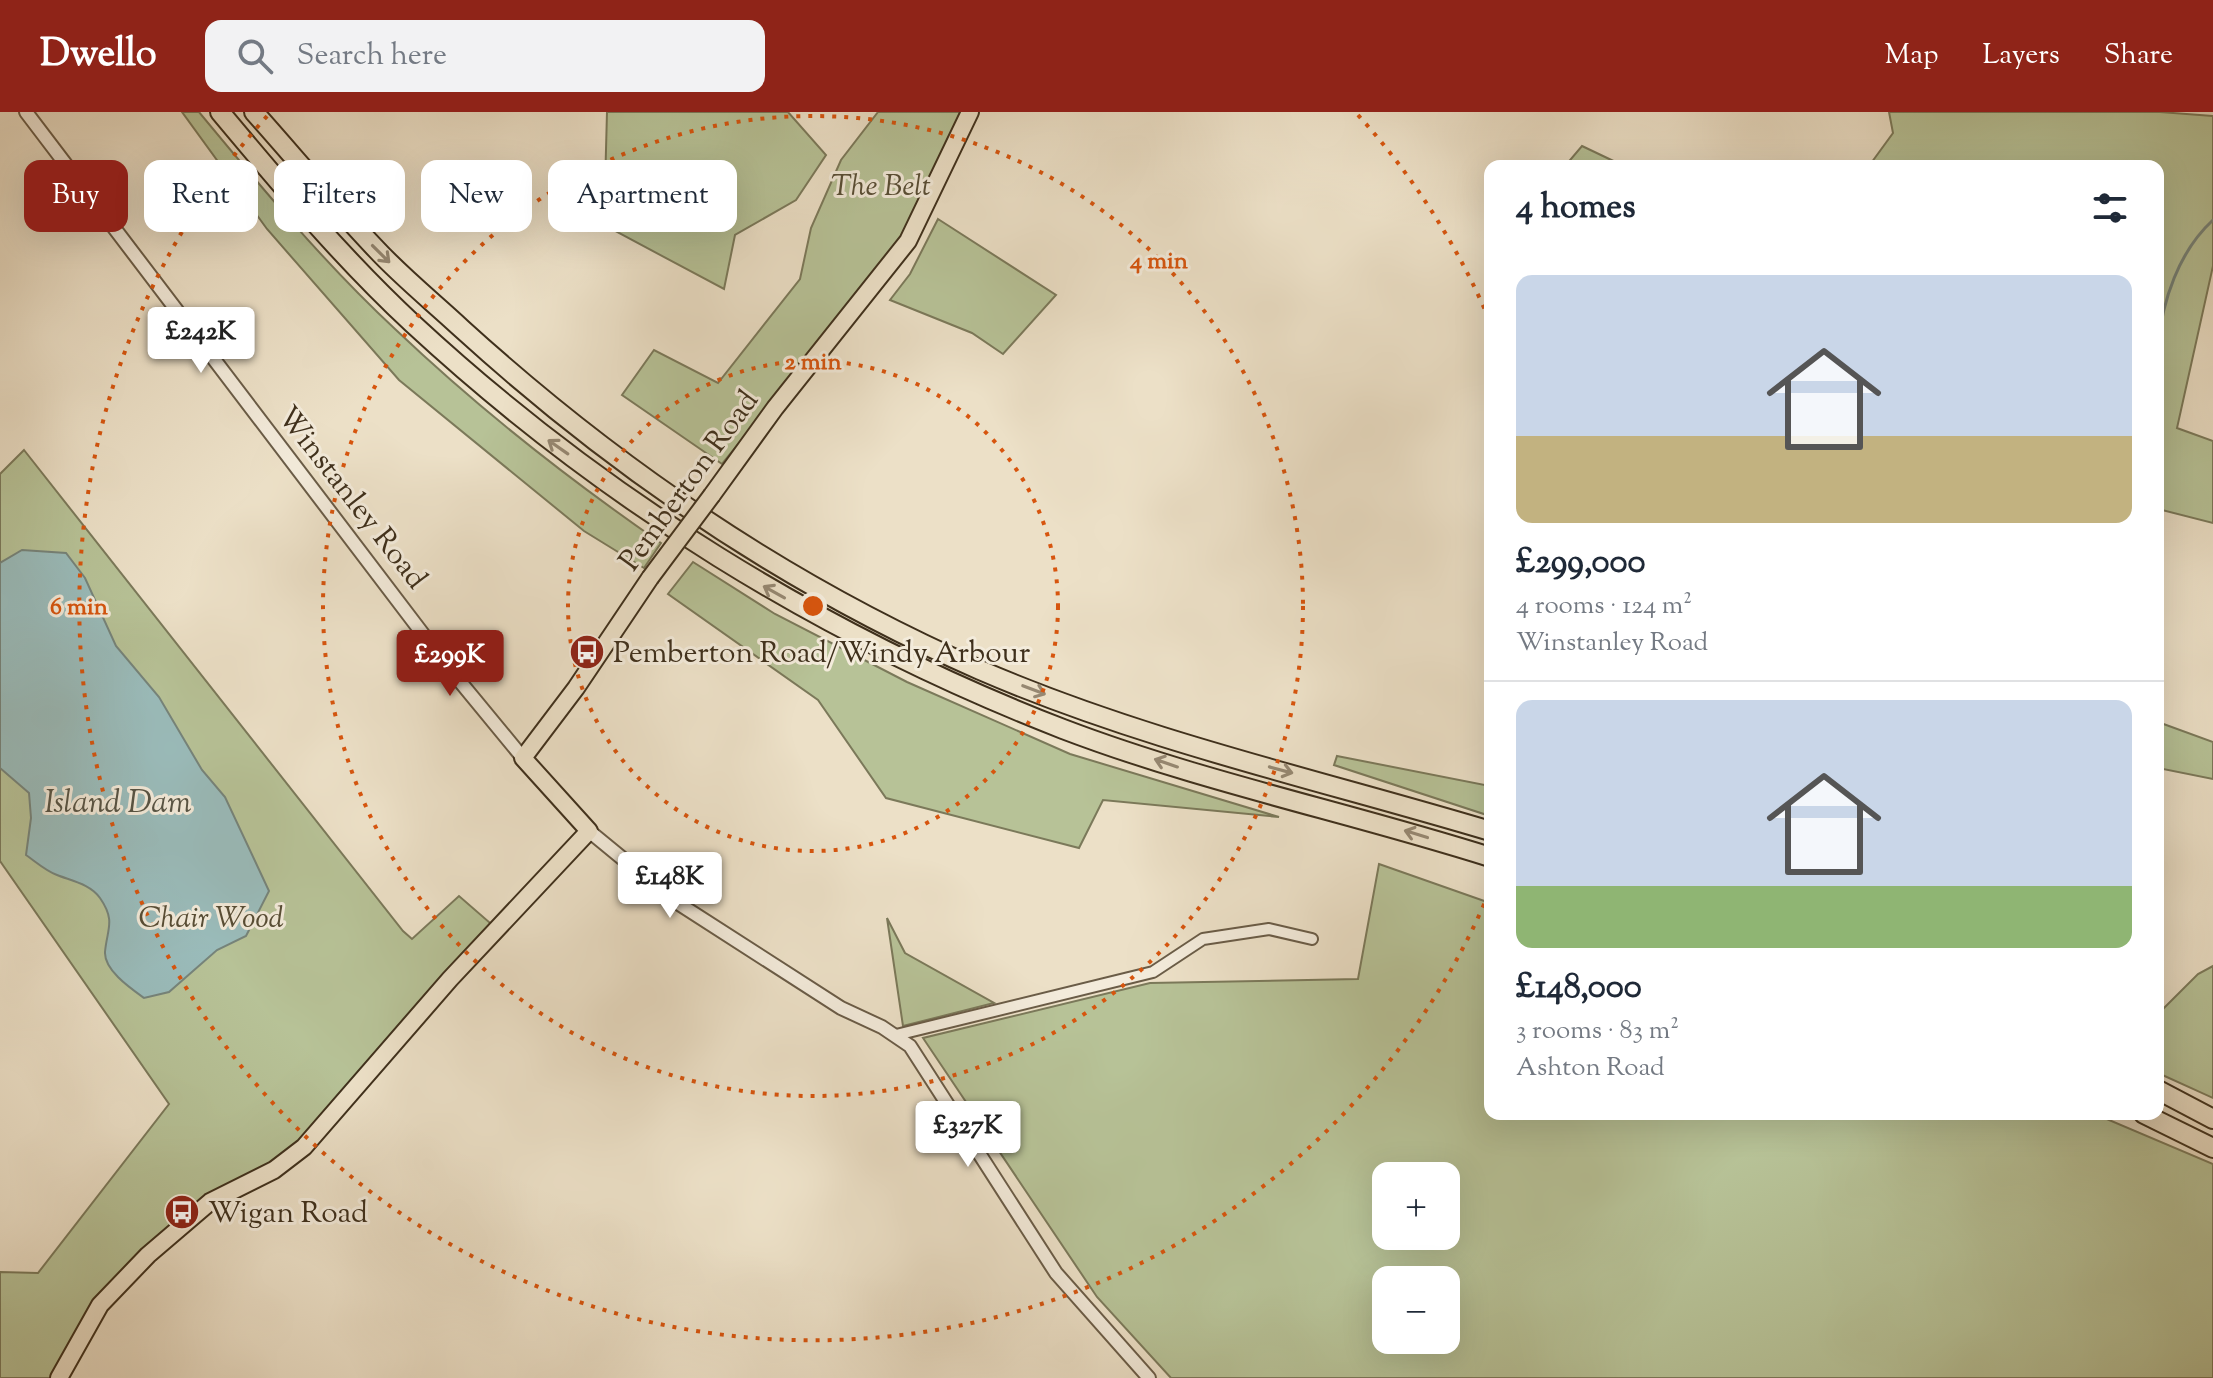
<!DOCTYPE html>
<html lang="en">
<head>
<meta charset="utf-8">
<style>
  body { margin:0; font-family:"Sorts Mill Goudy",serif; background:#f2f2f3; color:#1f2937; height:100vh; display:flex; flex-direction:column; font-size:30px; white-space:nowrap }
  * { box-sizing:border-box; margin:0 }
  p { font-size:26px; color:#747a83 }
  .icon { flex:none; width:44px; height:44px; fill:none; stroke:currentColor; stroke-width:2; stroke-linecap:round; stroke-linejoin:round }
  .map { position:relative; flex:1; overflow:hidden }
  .drawer { position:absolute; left:1484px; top:48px; width:680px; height:960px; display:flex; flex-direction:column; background:#fff; border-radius:16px; box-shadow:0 8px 32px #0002 }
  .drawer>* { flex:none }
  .hud { position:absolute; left:24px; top:48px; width:760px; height:72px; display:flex; gap:16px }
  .tools { position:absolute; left:1372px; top:1050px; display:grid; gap:16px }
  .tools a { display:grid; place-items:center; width:88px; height:88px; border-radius:16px; background:#fff; box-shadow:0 8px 32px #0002; font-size:40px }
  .price { position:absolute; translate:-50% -68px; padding:0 18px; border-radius:8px; background:#fff; color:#222; font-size:26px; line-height:52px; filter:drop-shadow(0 2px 4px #0008) }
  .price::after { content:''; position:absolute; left:50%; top:48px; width:24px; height:18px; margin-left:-12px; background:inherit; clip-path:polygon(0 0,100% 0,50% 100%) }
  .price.active { background:#8f2418; color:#fff }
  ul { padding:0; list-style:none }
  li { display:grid; align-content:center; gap:16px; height:424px; padding:0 32px }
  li+li { border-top:2px solid #e0e1e3 }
  li span { display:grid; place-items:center; height:248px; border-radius:16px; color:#555 }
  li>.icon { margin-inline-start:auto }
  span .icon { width:144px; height:144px; fill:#fffc; stroke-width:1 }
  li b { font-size:34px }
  h2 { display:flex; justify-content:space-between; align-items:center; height:96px; padding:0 32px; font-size:34px }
  .tag { padding:0 28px; border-radius:16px; background:#fff; box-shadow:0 8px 32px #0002; font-size:28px; line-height:72px }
  .tag.active { background:#8f2418; color:#fff }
  header { display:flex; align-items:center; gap:48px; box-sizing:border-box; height:112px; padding:0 40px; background:#8f2418; color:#fff }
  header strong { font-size:38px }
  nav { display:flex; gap:44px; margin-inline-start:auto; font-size:28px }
  .search { width:560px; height:72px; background:#f2f2f3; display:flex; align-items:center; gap:20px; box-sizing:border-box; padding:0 28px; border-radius:16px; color:#747a83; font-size:30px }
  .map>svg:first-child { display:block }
  .green { fill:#b7c297; stroke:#7b795a; stroke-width:2; fill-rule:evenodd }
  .water { fill:#9abcbb; stroke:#76847b; stroke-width:2 }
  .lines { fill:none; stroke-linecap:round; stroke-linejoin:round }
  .stream { stroke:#76847b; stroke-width:3 }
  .minor-casing { stroke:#6a5c47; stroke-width:14 }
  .tertiary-casing { stroke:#6a5c47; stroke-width:16 }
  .primary-casing { stroke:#3f301c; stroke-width:20 }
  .motorway-casing { stroke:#3f301c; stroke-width:22 }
  .minor { stroke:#f3ebdb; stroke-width:10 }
  .tertiary { stroke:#f3ebdb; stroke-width:12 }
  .primary { stroke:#ece0c7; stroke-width:16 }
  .motorway { stroke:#ece0c7; stroke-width:18 }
  .primary-bridge-casing { stroke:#3f301c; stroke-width:20; stroke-linecap:butt }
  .primary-bridge { stroke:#ece0c7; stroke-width:16 }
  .oneway { stroke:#968872 }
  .ring { fill:none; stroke:#d7550e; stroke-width:4; stroke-dasharray:4 8 }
  .labels { text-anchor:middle; stroke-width:6; stroke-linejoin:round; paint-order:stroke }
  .park-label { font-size:30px; font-style:italic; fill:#574d35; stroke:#f3ebdb }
  .street-label { font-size:30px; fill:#3f301c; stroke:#f3ebdb }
  .poi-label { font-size:30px; fill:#3f301c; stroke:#f3ebdb; text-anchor:start }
  .water-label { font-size:32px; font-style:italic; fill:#565344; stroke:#f3ebdb }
  .centre { fill:#d7550e; stroke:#f3ebdb; stroke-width:4 }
  .ring-label { font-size:24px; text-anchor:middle; font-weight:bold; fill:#d7550e; stroke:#f3ebdb; stroke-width:6; stroke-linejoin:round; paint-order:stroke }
</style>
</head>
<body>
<header>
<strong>Dwello</strong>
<div class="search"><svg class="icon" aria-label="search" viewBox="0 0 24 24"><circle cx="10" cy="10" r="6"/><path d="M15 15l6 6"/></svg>Search here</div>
<nav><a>Map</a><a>Layers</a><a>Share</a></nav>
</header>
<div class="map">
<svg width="2213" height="1266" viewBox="0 0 2213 1266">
  <rect width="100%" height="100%" fill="#ece0c7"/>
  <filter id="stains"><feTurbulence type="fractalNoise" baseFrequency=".0025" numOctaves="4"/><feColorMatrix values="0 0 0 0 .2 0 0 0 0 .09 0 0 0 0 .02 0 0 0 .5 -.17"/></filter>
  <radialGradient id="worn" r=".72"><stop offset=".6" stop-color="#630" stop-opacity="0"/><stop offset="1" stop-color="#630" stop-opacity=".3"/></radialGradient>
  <path class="green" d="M 182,0 L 199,0 C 261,75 324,151 395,217 C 478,296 567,366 661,431 L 644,456 L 584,419 L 399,268 L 267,117 Z
    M 607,0 L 788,0 L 826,43 L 796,88 L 735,123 L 724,177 L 604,113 Z
    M 878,0 L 967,0 L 907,125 L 722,352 L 622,283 L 654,238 L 718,271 L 800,167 L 811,116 L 841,48 Z
    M 1889,0 L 2160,0 L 2213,4 L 2213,154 L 2177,316 L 2213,329 L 2213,411 L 2158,397 L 2158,54 L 1869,54 L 1893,21 Z
    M 1582,34 L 1624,54 L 1565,54 Z
    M 938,107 L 1056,183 L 1003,242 L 972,221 L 890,188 L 910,162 Z
    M 24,338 L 403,819 L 412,827 L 459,784 L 497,817 L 308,1039 L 209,1096 L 138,1152 L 51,1266 L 0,1266 L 0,1160 L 38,1161 L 169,992 L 0,749 L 0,362 Z
    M 693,450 L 775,502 L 907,570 L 1070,642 L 1279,705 L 1103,688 L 1079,736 L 886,686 L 818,588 L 668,482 Z
    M 2158,610 L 2213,630 L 2213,667 L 2158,656 Z
    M 1337,644 L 1490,674 L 1490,704 L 1334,653 Z
    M 1379,752 L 1490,791 L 1490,1002 L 2095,1002 L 2213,1052 L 2213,1266 L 1171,1266 L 1097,1185 L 923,926 L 1150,871 L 1358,867 ZM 1386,1064 L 1446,1064 L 1446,1124 L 1386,1124 ZM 1386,1168 L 1446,1168 L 1446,1228 L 1386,1228 Z
    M 887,806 L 905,841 L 994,891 L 903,914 Z
    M 2213,854 L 2213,986 L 2158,961 L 2158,902 L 2198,862 Z"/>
  <path class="water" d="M 22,438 L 66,441 L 85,466 L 116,534 L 159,585 L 202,658 L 225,685 L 269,779 L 246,824 L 217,838 L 169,880 L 144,886 C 130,876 104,858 105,840 C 107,817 116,809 100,786 C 90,772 72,769 57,763 C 46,759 36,750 26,743 L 31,706 L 29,681 L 0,656 L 0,451 Z"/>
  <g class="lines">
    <path class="stream" d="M 2158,234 C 2162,189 2179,139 2213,108"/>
    <g class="minor-casing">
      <path id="minor" d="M 896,923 L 1153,860 L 1203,827 L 1269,817 L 1312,827"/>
    </g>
    <g class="tertiary-casing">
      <path id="tertiary" d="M 26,0 L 448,555 L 523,646
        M 589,719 L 673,788 L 841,896 L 882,915 L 910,934 L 1056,1161 L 1149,1266"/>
    </g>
    <g class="primary-casing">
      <path id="primary" d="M 712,383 L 775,296 L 908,129 L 970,0
        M 59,1266 L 100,1193 L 148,1143 L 210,1090 L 274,1058 L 304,1035 L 450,867 L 589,719 L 523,646 L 576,576 L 650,466"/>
    </g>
    <g class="motorway-casing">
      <path id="motorway" d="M 220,0 C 281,73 343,147 413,212 C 602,387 823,524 1063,617 C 1202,670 1348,700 1490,745
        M 254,0 C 295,46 334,93 376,137 C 402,165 433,190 462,217 C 616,357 788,474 980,558 C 1144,629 1320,668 1490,719
        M 2158,978 L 2213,1007
        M 2144,1002 L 2213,1036"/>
    </g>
    <use href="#minor" class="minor"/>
    <use href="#tertiary" class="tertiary"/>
    <use href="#primary" class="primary"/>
    <use href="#motorway" class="motorway"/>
    <g class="primary-bridge-casing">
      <path id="primary-bridge" d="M 650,466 L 712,383"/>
    </g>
    <use href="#primary-bridge" class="primary-bridge"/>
  </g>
  <defs><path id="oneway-shaft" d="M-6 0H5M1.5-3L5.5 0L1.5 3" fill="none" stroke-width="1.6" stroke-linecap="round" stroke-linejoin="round" transform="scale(2)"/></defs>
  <g class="oneway">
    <use href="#oneway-shaft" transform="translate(381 142) rotate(45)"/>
    <use href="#oneway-shaft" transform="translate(558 335) rotate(-145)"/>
    <use href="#oneway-shaft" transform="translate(774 480) rotate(-151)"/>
    <use href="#oneway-shaft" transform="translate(1034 578) rotate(21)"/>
    <use href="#oneway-shaft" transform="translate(1166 651) rotate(-161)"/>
    <use href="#oneway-shaft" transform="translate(1281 658) rotate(15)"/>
    <use href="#oneway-shaft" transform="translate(1416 722) rotate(-163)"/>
  </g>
  <g class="ring">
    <circle cx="813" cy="494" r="245"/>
    <circle cx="813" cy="494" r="490"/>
    <path d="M1489 781A734 734 0 1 1 268 3M1358 3A734 734 0 0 1 1489 207"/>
  </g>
  <defs>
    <g id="bus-disc" transform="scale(1.8)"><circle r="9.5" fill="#8f2418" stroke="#f3ebdb"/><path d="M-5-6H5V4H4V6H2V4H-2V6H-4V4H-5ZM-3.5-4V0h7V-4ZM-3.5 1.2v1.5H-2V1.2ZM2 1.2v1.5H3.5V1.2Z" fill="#fff"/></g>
  </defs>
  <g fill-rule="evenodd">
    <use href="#bus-disc" x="587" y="540"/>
    <use href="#bus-disc" x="182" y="1100"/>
  </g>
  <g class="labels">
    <g class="park-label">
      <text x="881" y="83">The Belt</text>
      <text x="211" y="815">Chair Wood</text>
    </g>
    <g class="street-label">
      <text transform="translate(688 368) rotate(-54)" y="10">Pemberton Road</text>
      <text transform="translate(353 385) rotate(52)" y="10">Winstanley Road</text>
    </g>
    <g class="poi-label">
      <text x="613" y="550">Pemberton Road/Windy Arbour</text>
      <text x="208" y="1110">Wigan Road</text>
    </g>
    <g class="water-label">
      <text x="118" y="700">Island Dam</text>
    </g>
  </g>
  <circle cx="813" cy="494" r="12" class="centre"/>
  <g class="ring-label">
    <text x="1159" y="156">4 min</text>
    <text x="813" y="257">2 min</text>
    <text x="79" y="502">6 min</text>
  </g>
  <rect width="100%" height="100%" filter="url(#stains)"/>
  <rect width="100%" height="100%" fill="url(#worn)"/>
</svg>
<div class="tools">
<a>+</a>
<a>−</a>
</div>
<b class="price" style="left:201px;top:263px">£242K</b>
<b class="price active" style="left:450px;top:586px">£299K</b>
<b class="price" style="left:670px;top:808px">£148K</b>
<b class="price" style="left:968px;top:1057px">£327K</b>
<div class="hud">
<a class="tag active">Buy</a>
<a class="tag">Rent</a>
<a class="tag">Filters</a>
<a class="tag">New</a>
<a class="tag">Apartment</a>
</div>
<section class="drawer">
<h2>4 homes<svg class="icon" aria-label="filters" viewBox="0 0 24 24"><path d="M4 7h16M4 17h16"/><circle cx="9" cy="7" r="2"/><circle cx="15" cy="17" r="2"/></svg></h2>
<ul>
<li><span style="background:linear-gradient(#c9d6e8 65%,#c2b280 0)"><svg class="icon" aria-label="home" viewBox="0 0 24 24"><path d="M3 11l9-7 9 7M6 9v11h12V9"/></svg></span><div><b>£299,000</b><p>4 rooms · 124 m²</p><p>Winstanley Road</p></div></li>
<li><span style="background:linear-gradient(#c9d6e8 75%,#8fb573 0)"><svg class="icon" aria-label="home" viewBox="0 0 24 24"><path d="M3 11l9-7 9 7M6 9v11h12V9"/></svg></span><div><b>£148,000</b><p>3 rooms · 83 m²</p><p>Ashton Road</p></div></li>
</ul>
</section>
</div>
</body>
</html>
